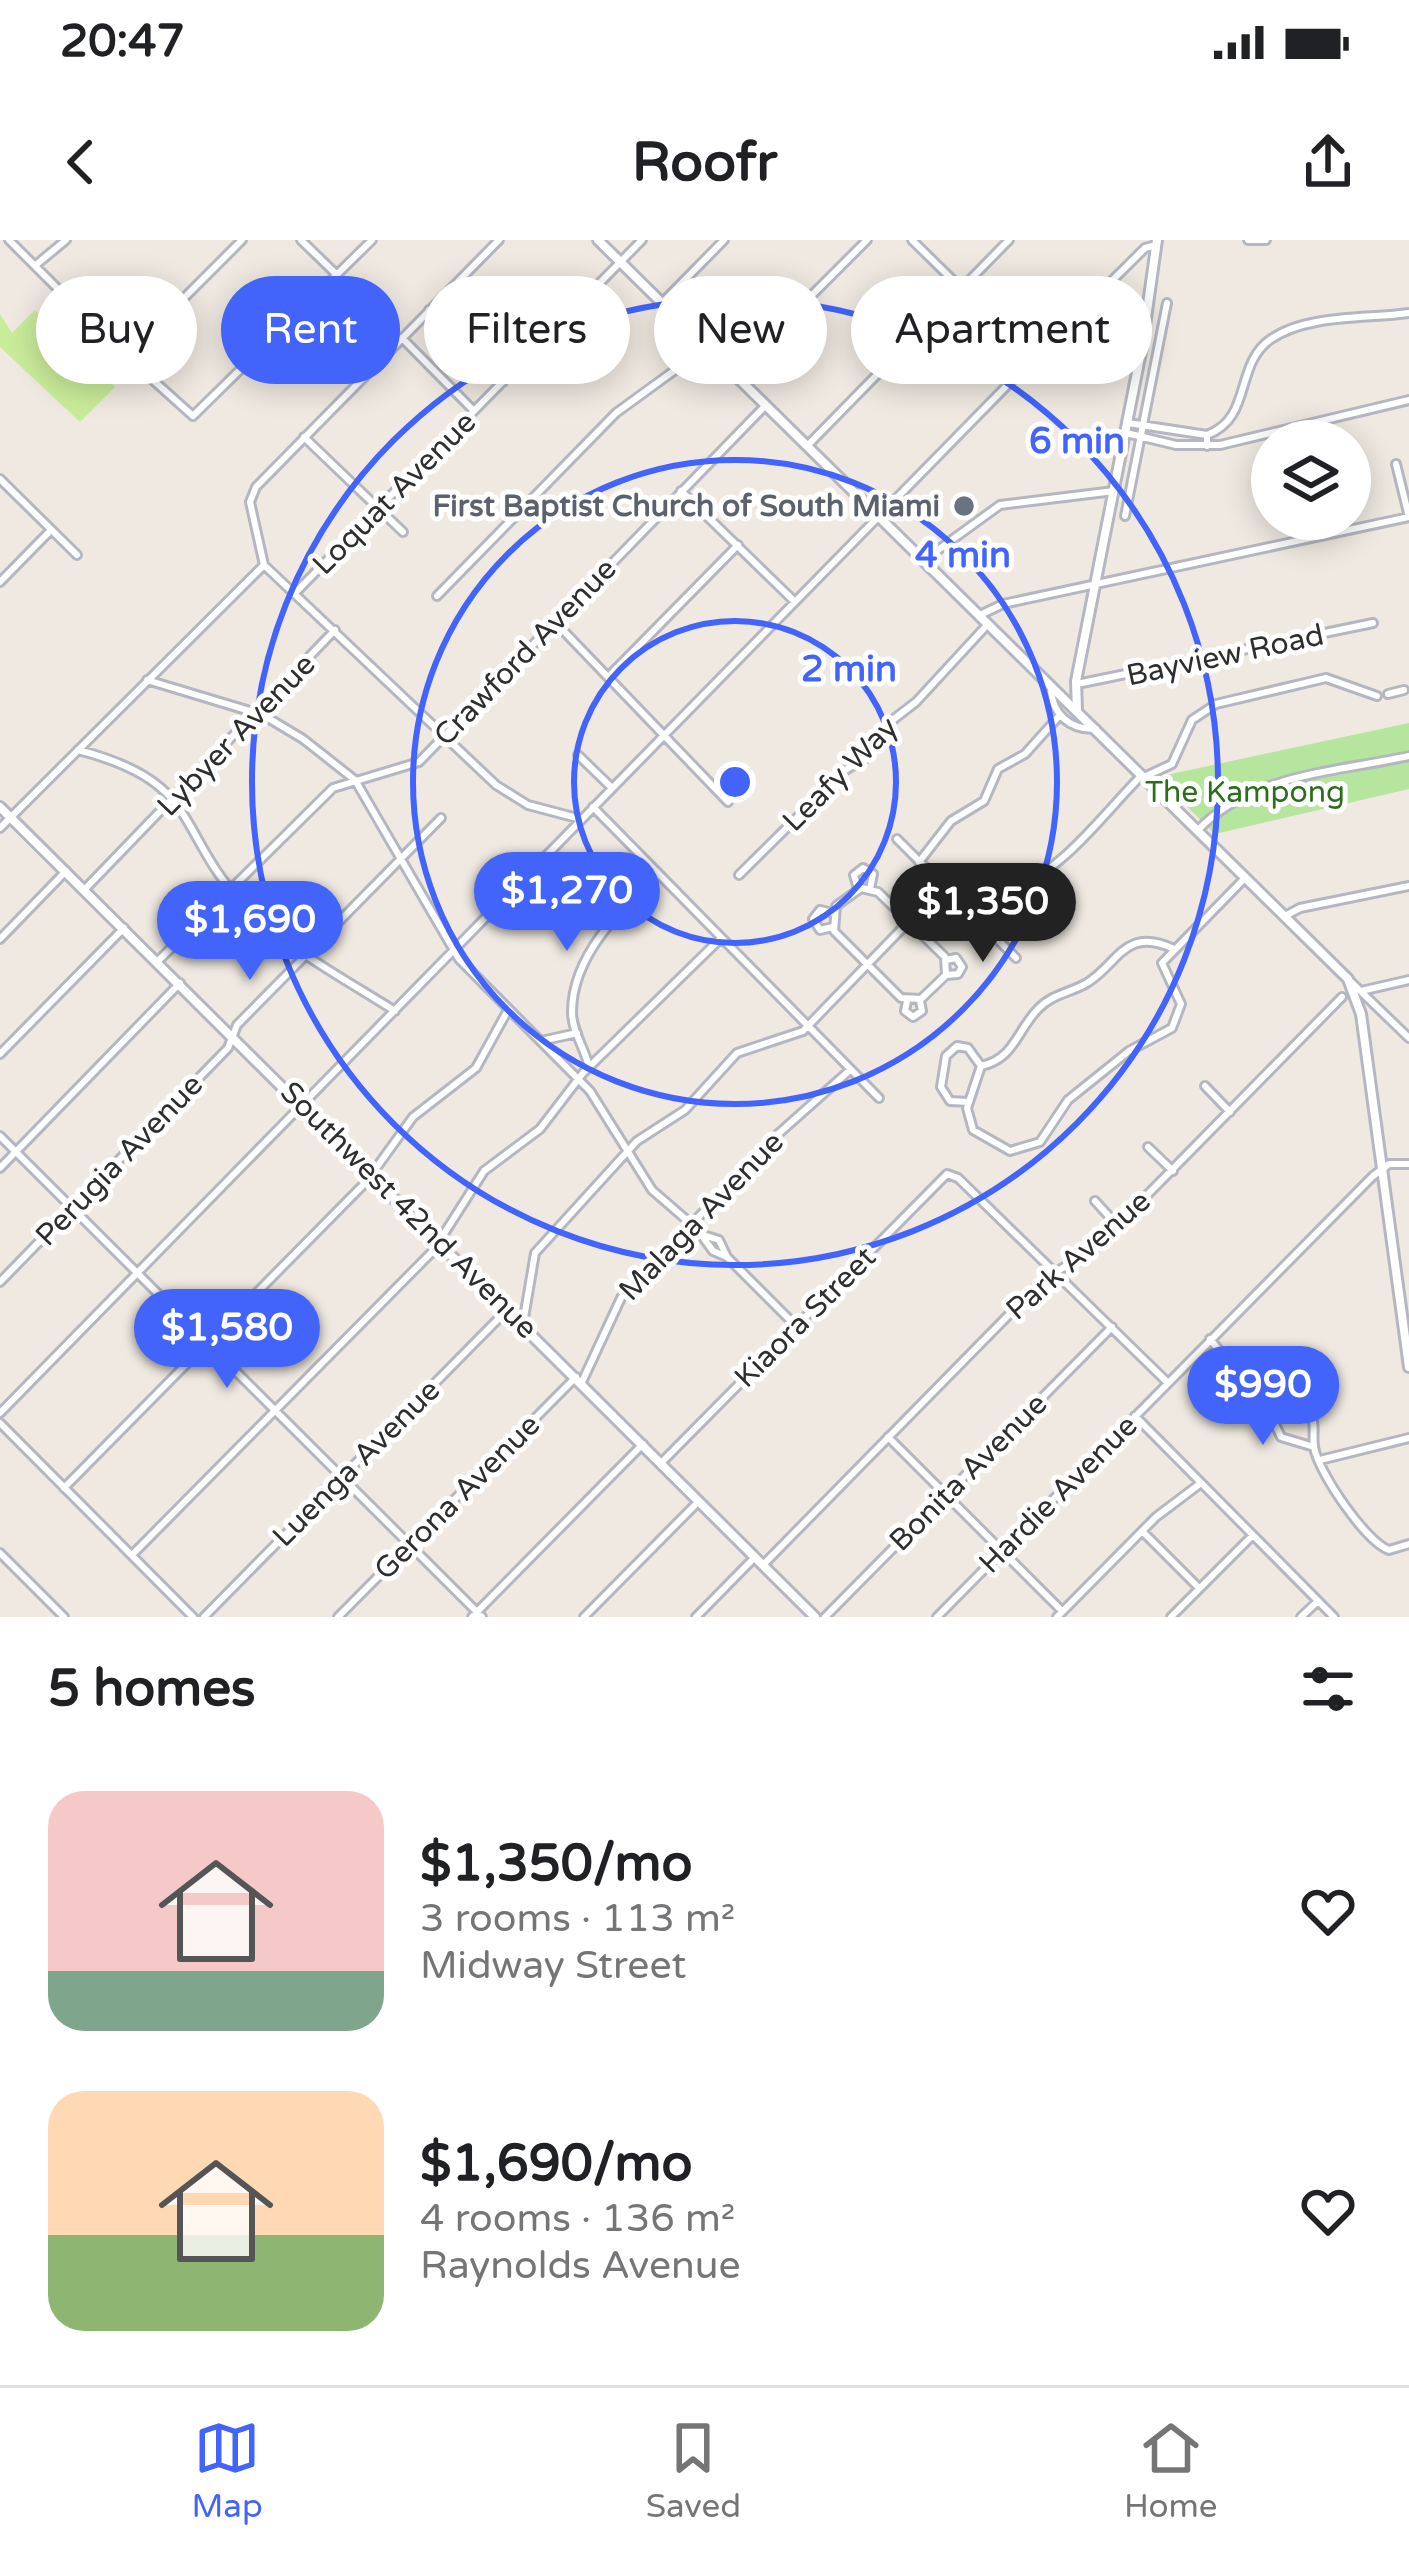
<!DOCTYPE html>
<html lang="en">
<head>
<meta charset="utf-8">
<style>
  body { margin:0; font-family:"Varela Round",sans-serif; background:#f6f6f6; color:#202124; height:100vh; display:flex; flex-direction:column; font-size:45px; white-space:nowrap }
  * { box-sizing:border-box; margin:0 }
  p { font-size:39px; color:#757577 }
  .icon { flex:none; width:66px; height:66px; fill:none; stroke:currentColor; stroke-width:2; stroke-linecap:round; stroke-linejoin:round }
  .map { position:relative; height:1377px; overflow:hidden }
  .panel { display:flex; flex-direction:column; background:#fff; flex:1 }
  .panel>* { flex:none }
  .hud { position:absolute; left:36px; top:36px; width:1338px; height:108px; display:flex; gap:24px }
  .fabs { position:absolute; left:1251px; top:180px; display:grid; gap:24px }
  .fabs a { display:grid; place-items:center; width:120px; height:120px; border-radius:50%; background:#fff; box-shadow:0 6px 30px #0003; font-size:60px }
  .price { position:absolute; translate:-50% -102px; padding:0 27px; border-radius:42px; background:#4264fb; color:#fff; font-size:39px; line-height:78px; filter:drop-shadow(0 3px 6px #0008) }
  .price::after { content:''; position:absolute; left:50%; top:72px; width:36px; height:27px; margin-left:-18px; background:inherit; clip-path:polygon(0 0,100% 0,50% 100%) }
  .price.active { background:#222; color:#fff }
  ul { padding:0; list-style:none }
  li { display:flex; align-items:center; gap:36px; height:300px; padding:0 48px }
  li span { display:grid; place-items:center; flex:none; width:336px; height:240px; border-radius:36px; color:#555 }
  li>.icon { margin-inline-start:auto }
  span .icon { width:144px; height:144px; fill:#fffc; stroke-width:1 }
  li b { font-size:51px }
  h2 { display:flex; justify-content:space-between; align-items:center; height:144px; padding:0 48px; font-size:51px }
  .pill { padding:0 42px; border-radius:54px; background:#fff; box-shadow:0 6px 30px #0003; font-size:42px; line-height:108px }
  .pill.active { background:#4264fb; color:#fff }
  .status { display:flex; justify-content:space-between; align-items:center; height:84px; padding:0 60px; background:#fff; direction:ltr }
  .status svg { height:33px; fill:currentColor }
  header { display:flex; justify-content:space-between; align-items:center; height:156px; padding:0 48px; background:#fff; font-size:54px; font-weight:800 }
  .tab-bar { display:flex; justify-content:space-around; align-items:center; height:168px; border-top:3px solid #e0e0e0; background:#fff; font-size:33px; color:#757577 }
  .tab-bar a { display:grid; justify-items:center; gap:6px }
  .tab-bar .active { color:#4264fb }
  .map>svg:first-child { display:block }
  .green { fill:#b6e59e }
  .pitch { fill:#c9ec9a }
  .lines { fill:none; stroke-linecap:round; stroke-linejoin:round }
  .minor-casing { stroke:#b4b7c1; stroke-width:12 }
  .tertiary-casing { stroke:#b4b7c1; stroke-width:12 }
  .secondary-casing { stroke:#b4b7c1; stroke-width:14 }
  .minor { stroke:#fff; stroke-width:6 }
  .tertiary { stroke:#fff; stroke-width:6 }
  .secondary { stroke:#fff; stroke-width:8 }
  .ring { fill:none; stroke:#4264fb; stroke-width:6 }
  .worship-dot { fill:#6b7280; stroke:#fff; stroke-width:4.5 }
  .labels { text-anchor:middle; stroke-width:10; stroke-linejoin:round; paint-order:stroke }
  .street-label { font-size:30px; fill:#2e2e2e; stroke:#fff }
  .worship-label { font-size:30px; font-weight:bold; fill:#5b616d; stroke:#fff; text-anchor:end }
  .park-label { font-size:30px; fill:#2c6e1b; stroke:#fff }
  .centre { fill:#4264fb; stroke:#fff; stroke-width:6 }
  .ring-label { font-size:36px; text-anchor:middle; font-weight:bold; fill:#4264fb; stroke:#fff; stroke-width:10; stroke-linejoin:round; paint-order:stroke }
</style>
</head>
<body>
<div class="status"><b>20:47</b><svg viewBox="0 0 49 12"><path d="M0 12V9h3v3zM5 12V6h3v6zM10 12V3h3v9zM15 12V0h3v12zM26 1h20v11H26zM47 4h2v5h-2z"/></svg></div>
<header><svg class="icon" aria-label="back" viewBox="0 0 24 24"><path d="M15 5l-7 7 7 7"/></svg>Roofr<svg class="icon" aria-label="share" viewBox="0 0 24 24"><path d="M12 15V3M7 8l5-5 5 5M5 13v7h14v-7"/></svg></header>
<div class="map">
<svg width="1409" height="1377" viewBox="0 0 1409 1377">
  <rect width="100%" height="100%" fill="#efe9e1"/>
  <path class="green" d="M 1409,483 L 1409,549 L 1215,594 L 1157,537 Z"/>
  <path class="pitch" d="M 35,70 L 115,147 L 80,182 L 0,107 L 0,74 L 12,93 Z"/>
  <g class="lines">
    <g class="minor-casing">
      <path id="minor" d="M 9,0 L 123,114 L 129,128 L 144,132 L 193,176 L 372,0
        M 301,0 L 337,35
        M 912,0 L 1039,125 L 1056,129 L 1139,123
        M 1248,0 L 1266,0
        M 37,24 L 66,0
        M 663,62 L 724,0
        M 429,70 L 503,142
        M 402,98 L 474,171
        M 130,125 L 133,109 L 242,0
        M 735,132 L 867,0
        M 1128,183 L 1207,195
        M 1126,193 L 1176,205 L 1220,205 L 1409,160
        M 304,197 L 403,292
        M 809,204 L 1009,0
        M 1207,206 L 1207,195 C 1253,178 1234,124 1271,99 C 1307,74 1367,79 1409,73
        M 1396,224 L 1409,277
        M 0,239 L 77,315
        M 681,251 L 794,361
        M 1125,276 L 1167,63
        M 927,318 L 1000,265 L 1114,251
        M 264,325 L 250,262 L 256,247 L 499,0
        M 264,325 L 496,545 L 528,565 L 581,579
        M 0,342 L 51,290
        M 296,352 L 642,0
        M 437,356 L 616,173 L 708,106
        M 982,374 L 1003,364 L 1409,277
        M 554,381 L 728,562
        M 610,435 L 738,305
        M 147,440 L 263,475 L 303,499 L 355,540 L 459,719 L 590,851 L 652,950 L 697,989 L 713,1011 L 727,1017 L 719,1000 L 703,995
        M 1077,444 L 1373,383
        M 1051,447 C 1051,474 1070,490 1096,489
        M 1388,454 L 1404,450
        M 78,510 C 206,543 173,594 249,670 C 290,710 346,740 395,771
        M 578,515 L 612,548
        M 1144,537 L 1172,524 L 1192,480 L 1216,464 L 1326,438 L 1377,456
        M 593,567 L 879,858
        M 0,588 L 264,325
        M 1198,590 C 1251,534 1336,532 1409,516
        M 897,599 L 1016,718
        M 919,622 L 951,581 L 984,561 L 998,529 L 1025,514 L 1060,475
        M 739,635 L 844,531 L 867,517 L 890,482 L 916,462 L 988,384
        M 861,648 L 878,652 L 945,717 L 946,735 L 921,759 L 901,758 L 834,691 L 836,666 Z
        M 85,649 L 335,390
        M 858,649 L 854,635 L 863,628 L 873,634 L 870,649
        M 1285,676 L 1300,668 L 1409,646
        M 833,687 L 820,690 L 813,679 L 820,670 L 833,673
        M 0,699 L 66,631
        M 946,720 L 956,718 L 962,727 L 958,734 L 946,735
        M 158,721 L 333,548 L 419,522 L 765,166
        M 1361,751 L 1409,740
        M 907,761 L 905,771 L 913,777 L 922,771 L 920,761
        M 541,801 L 577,793
        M 0,814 L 124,688
        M 981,826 C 1014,819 1016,792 1038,769 C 1052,754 1070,753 1087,743 C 1119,723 1125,686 1174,709
        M 589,827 C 585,809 572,791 572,772 C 572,716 620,670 657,635
        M 1205,846 L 1230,872
        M 969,862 L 950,861 L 941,847 L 946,816 L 957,806 L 968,808 L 981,826 L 967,868 L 973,890 L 1010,911 L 1040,902 L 1068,860 L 1129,811 L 1172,788 L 1181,764 L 1162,723 L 1245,638
        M 0,896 L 482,1377
        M 1148,907 L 1173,931
        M 0,928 L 180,743
        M 1095,961 L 1117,985
        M 727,1017 L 796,1086
        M 0,1042 L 228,808 L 237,785 L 441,578
        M 523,1084 L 535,1013 L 637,901 L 685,870 L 737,813 L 803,791 L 920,670 C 949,654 982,660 1013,649 C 1064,630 1104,573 1142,535
        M 1210,1099 L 1249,1147 L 1308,1169 C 1317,1183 1312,1192 1314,1207 C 1318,1232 1366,1302 1389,1310 L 1409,1304
        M 582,1142 L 621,1058 L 777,895 L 850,830
        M 1261,1154 L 1281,1197 L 1314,1207
        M 0,1173 L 1033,119 L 1145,8 L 1157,5
        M 1135,1176 L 1334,1377
        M 0,1183 L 193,1377
        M 888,1197 L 1062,1371
        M 1320,1220 L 1409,1198
        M 661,1223 L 947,934 L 958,938 L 1168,1143
        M 64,1248 L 366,942 L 413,877 L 476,828 L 508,770
        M 1142,1291 L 1199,1348
        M 132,1315 L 433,1011 L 484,931 L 540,889 L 583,833 L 719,700
        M 763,1325 L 1042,1041 L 1096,1007 L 1342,757
        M 204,1377 L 508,1069
        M 338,1377 L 576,1137
        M 472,1377 L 643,1204
        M 584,1377 L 699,1261
        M 696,1377 L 755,1317
        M 825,1377 L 1112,1087
        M 937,1377 L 1373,936 L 1389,924 L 1409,924
        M 1057,1377 L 1156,1277 L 1201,1243
        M 1171,1377 L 1253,1295
        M 1301,1377 L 1318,1361"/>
    </g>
    <g class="tertiary-casing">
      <path id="tertiary" d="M 1351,742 L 1409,798
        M 0,1313 L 64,1377"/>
    </g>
    <g class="secondary-casing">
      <path id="secondary" d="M 598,0 L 1348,739 L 1361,774 L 1409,1127
        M 1077,470 L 1076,441 L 1142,107 L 1157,0
        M 0,567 L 815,1377"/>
    </g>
    <use href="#minor" class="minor"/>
    <use href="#tertiary" class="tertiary"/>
    <use href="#secondary" class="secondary"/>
  </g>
  <g class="ring">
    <circle cx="735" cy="542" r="161"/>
    <circle cx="735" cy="542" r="322"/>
    <circle cx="735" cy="542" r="483"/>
  </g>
  <circle class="worship-dot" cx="964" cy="266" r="12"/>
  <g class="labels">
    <g class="street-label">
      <text transform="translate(394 253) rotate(-45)" y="10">Loquat Avenue</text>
      <text transform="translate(525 412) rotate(-46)" y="10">Crawford Avenue</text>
      <text transform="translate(1225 415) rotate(-12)" y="10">Bayview Road</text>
      <text transform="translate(236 495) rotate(-46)" y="10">Lybyer Avenue</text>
      <text transform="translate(840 534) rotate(-45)" y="10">Leafy Way</text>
      <text transform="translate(119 920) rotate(-46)" y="10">Perugia Avenue</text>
      <text transform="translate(409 970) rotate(45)" y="10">Southwest 42nd Avenue</text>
      <text transform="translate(701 976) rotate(-46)" y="10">Malaga Avenue</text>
      <text transform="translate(1078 1015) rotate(-41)" y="10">Park Avenue</text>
      <text transform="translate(805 1077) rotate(-45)" y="10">Kiaora Street</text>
      <text transform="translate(356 1223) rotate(-45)" y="10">Luenga Avenue</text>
      <text transform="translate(968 1232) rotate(-45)" y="10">Bonita Avenue</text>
      <text transform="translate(1058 1254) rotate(-45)" y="10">Hardie Avenue</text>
      <text transform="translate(457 1257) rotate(-45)" y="10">Gerona Avenue</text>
    </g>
    <g class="worship-label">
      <text x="940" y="276">First Baptist Church of South Miami</text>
    </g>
    <g class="park-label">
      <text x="1245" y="562">The Kampong</text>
    </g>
  </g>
  <circle cx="735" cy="542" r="18" class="centre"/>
  <g class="ring-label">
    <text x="1077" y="213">6 min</text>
    <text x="963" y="327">4 min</text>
    <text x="849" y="441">2 min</text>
  </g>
</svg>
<div class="fabs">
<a><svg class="icon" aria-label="layers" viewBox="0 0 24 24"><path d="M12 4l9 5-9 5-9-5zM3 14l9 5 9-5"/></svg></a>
</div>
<b class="price" style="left:567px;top:714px">$1,270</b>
<b class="price active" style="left:983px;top:725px">$1,350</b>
<b class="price" style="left:250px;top:743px">$1,690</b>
<b class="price" style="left:227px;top:1151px">$1,580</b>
<b class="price" style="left:1263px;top:1208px">$990</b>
<div class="hud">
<a class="pill">Buy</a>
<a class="pill active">Rent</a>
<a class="pill">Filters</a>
<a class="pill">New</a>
<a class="pill">Apartment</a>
</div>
</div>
<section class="panel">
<h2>5 homes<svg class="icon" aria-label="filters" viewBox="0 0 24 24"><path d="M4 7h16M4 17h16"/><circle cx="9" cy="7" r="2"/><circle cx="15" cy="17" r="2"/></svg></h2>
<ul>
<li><span style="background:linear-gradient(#f6c9c9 75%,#7fa58c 0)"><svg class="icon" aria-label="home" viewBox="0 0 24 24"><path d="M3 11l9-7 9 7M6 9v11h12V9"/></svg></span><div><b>$1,350/mo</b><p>3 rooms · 113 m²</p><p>Midway Street</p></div><svg class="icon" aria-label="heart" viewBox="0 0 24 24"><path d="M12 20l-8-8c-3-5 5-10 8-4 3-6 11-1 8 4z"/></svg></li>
<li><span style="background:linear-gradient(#ffd9b3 60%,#8fb573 0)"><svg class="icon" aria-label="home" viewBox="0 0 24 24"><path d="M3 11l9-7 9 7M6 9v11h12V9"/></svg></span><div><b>$1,690/mo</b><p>4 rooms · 136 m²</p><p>Raynolds Avenue</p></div><svg class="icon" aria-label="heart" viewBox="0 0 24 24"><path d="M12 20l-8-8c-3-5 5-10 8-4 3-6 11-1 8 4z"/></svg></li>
</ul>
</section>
<nav class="tab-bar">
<a class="active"><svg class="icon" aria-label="map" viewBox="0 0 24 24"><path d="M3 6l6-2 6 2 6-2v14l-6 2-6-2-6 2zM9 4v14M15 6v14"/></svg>Map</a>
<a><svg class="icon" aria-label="saved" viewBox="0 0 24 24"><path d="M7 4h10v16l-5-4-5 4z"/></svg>Saved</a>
<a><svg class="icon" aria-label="home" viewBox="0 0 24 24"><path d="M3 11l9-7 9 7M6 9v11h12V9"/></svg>Home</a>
</nav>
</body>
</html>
